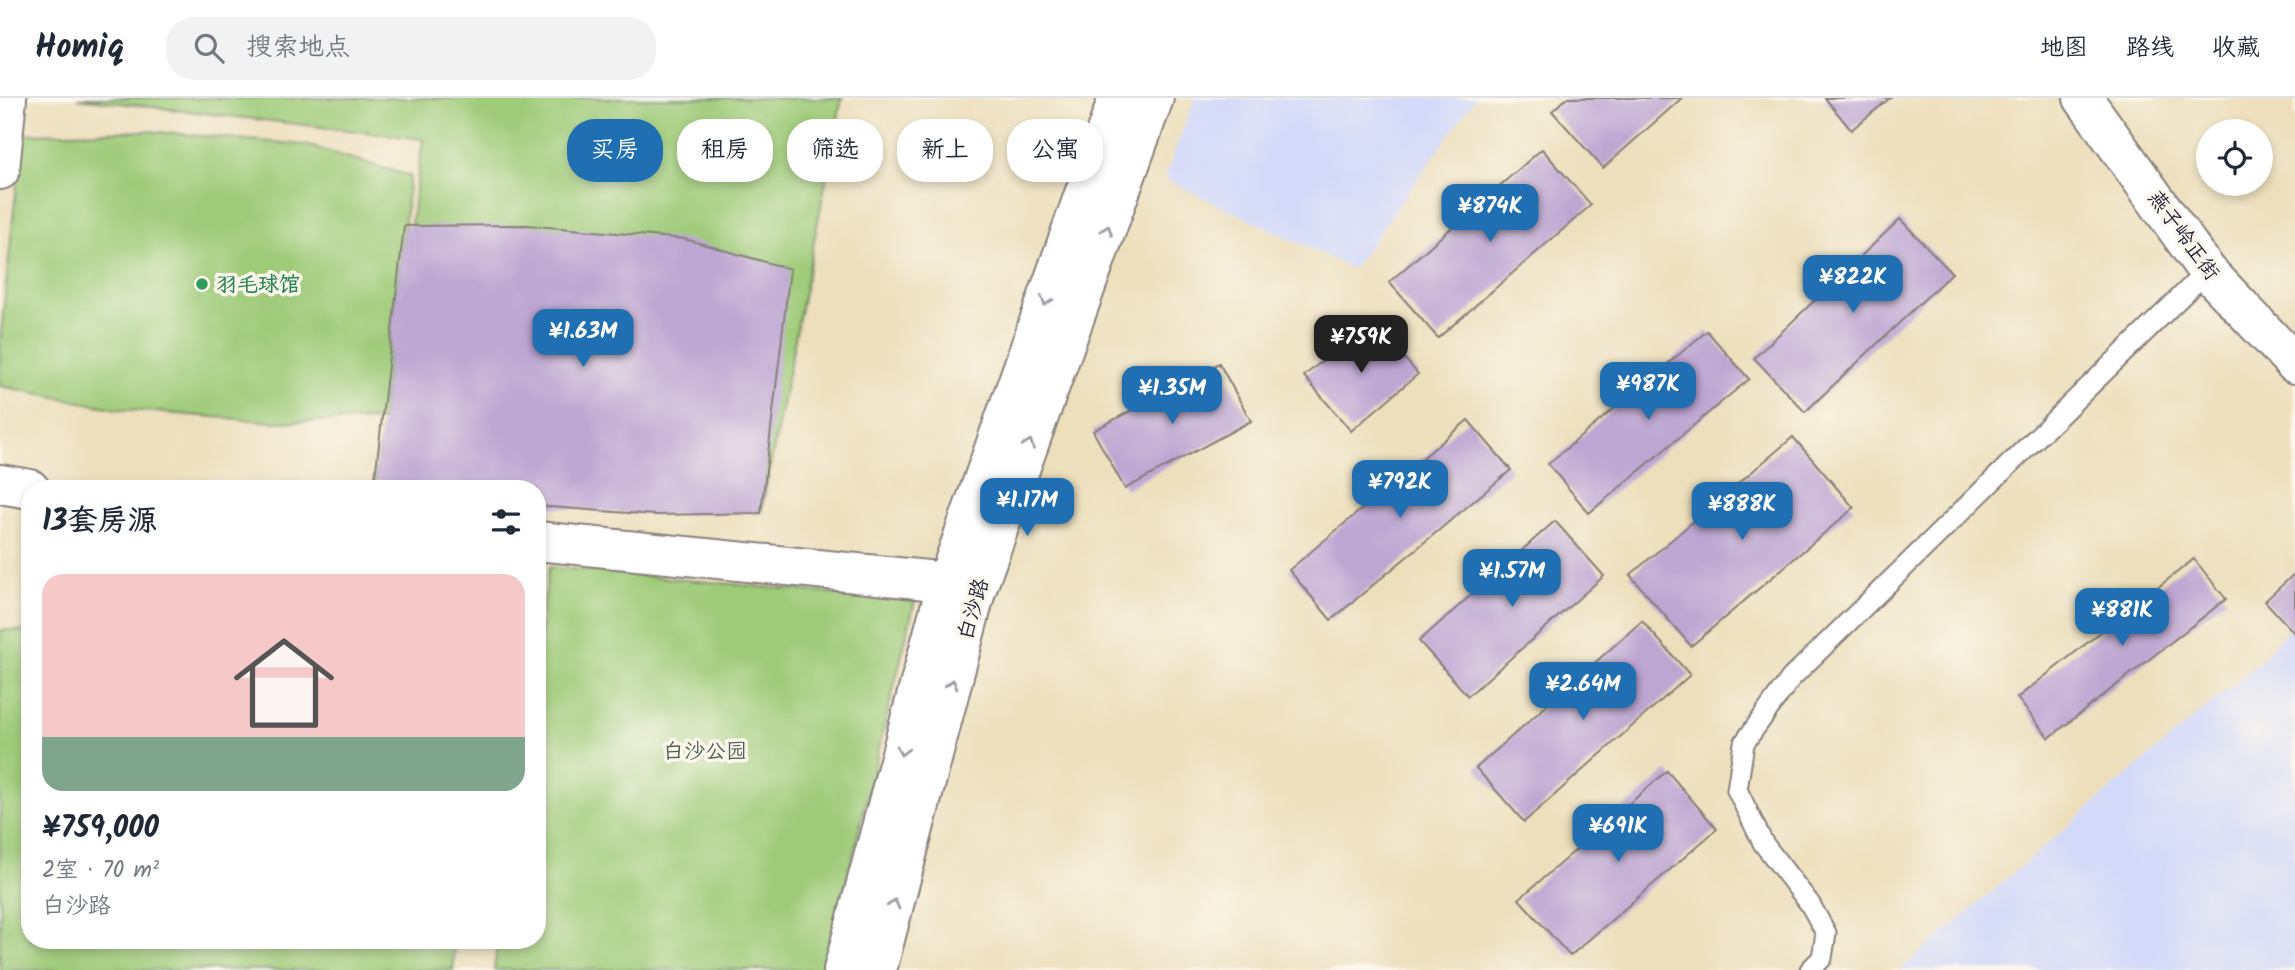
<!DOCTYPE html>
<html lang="zh">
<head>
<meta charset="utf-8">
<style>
  body { margin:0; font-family:Kalam,"LXGW WenKai TC",sans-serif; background:#f2f2f3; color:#1f2937; height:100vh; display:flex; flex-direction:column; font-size:26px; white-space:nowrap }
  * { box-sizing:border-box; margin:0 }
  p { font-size:23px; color:#747a83 }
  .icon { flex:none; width:38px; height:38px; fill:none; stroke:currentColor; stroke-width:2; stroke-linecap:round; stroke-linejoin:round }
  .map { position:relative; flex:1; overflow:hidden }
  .side { position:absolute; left:21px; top:382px; width:525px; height:469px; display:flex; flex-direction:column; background:#fff; border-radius:28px; box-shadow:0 4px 10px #0003 }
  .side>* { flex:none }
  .top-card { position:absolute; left:567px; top:21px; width:665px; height:63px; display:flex; gap:14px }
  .buttons { position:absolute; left:2196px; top:21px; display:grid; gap:14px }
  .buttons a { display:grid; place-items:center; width:77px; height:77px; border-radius:50%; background:#fff; box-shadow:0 4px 10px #0003; font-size:35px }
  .price { position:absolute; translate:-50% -60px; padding:0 16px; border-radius:14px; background:#1f6fb2; color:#fff; font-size:23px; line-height:46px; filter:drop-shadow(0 2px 4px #0008) }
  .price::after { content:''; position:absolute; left:50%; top:42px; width:21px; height:16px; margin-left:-10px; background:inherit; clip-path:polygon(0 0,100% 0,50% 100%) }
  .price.current { background:#222; color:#fff }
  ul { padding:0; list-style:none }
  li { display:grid; align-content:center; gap:14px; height:371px; padding:0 21px }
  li+li { border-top:2px solid #e0e1e3 }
  li span { display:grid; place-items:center; height:217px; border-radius:21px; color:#555 }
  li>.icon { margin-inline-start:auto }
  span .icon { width:126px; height:126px; fill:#fffc; stroke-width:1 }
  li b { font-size:30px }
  h2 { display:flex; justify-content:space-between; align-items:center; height:84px; padding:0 21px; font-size:30px }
  .pill { padding:0 24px; border-radius:28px; background:#fff; box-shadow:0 4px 10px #0003; font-size:24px; line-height:63px }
  .pill.current { background:#1f6fb2; color:#fff }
  header { display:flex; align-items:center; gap:42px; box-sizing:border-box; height:98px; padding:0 35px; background:#fff; border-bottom:2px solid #e0e1e3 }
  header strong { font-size:33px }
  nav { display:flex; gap:38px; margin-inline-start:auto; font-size:24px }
  .search { width:490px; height:63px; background:#f2f2f3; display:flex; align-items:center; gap:18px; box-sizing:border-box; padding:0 24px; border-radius:28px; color:#747a83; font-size:26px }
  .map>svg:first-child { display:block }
  .built { fill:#d3d9f9 }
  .green { fill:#9ecb78; stroke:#60765a; stroke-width:2 }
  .building { fill:#bea6d3 }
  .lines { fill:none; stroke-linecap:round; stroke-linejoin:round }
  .lane-casing { stroke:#88807c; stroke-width:23 }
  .street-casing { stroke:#88807c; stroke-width:42 }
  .secondary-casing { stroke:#88807c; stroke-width:42 }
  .lane { stroke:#fff; stroke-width:19 }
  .street { stroke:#fff; stroke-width:38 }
  .secondary { stroke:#fff; stroke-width:38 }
  .oneway { stroke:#9c9ca7 }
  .leisure-dot { fill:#2e9e5b; stroke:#fbf7ec; stroke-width:2.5 }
  .labels { text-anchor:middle; stroke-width:7; stroke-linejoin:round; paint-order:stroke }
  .street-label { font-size:21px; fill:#22223b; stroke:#fbf7ec }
  .leisure-label { font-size:21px; font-weight:bold; fill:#27864d; stroke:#fbf7ec; text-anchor:start }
  .park-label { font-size:21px; fill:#4d5d50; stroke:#fbf7ec }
</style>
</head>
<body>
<header>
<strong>Homiq</strong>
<div class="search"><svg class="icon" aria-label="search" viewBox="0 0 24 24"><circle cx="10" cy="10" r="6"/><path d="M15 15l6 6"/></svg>搜索地点</div>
<nav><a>地图</a><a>路线</a><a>收藏</a></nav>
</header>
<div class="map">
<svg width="2295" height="872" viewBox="0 0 2295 872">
  <rect width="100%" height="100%" fill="#fbf7ec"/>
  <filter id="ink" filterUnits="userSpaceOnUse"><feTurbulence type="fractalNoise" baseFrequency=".0143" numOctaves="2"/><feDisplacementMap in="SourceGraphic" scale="14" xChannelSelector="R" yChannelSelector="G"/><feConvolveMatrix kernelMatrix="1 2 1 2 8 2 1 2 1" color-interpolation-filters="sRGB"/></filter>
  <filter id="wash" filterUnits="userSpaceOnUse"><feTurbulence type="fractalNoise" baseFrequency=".00686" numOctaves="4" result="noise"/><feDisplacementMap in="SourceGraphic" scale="28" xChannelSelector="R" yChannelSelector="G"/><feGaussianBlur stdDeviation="1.57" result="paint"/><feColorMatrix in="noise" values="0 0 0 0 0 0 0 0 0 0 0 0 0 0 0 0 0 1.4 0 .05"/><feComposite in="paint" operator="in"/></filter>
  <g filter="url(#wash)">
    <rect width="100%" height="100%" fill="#eddfbc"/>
    <path class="built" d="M 1195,0 L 1476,0 L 1353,171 L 1164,81 Z
      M 2295,523 L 2295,872 L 1900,872 L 2255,568 Z"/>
    <path class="green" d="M 77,0 L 842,0 L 761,415 L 537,395 L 537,390 L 482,390 L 375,381 L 423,41 Z
      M 147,33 L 306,47 L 410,78 L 382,322 L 276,324 L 117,311 L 0,288 L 0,244 L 22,36 Z
      M 549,469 L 915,503 L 825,872 L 494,872 L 498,842 L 537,842 L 537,555 Z
      M 0,532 L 30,533 L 30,842 L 455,842 L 453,872 L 0,872 Z"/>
    <g id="blocks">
      <path class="building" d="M 1567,0 L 1682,0 L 1603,70 L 1552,13 Z
        M 1825,0 L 1890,0 L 1851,32 Z
        M 1542,51 L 1591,107 L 1438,240 L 1389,184 Z
        M 1900,121 L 1952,175 L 1805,314 L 1754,260 Z
        M 526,127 L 685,141 L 790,171 L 761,415 L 655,417 L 537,408 L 537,390 L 423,390 L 375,381 L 404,128 Z
        M 1371,222 L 1418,276 L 1351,333 L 1304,278 Z
        M 1707,233 L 1749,281 L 1589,415 L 1548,366 Z
        M 1219,265 L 1251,323 L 1125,391 L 1093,333 Z
        M 1468,322 L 1511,372 L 1331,522 L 1289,472 Z
        M 1793,339 L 1854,410 L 1691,548 L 1630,477 Z
        M 1555,423 L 1604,478 L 1468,598 L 1419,543 Z
        M 2194,461 L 2226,501 L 2049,640 L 2017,600 Z
        M 2295,475 L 2295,536 L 2265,503 Z
        M 1642,523 L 1690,577 L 1524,724 L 1476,670 Z
        M 1667,673 L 1717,731 L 1570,858 L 1519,801 Z"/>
    </g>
  </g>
  <g filter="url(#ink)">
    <use href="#blocks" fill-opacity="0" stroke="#88807c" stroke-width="2"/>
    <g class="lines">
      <g class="lane-casing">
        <path id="lane" d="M 1810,872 L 1822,860 L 1826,835 L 1810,806 L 1763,745 L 1737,692 L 1744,645 L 1791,580 L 2207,173"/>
      </g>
      <g class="street-casing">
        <path id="street" d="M 2083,0 L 2207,173 L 2295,266
          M 0,72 L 7,0
          M 0,386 L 30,391
          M 537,443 L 947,484"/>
      </g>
      <g class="secondary-casing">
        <path id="secondary" d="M 843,872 L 947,484 L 1118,0
          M 877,872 L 976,493 L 1154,0"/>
      </g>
      <use href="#lane" class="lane"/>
      <use href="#street" class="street"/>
      <use href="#secondary" class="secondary"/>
    </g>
    <defs><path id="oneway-chevron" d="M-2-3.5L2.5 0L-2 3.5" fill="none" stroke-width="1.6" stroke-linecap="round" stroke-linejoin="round" transform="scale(1.75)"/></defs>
    <g class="oneway">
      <use href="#oneway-chevron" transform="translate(1107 132) rotate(-70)"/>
      <use href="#oneway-chevron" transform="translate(1046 203) rotate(109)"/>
      <use href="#oneway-chevron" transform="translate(1029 346) rotate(-70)"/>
      <use href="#oneway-chevron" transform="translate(952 586) rotate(-75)"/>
      <use href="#oneway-chevron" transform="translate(902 653) rotate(105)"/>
      <use href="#oneway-chevron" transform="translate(894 806) rotate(-75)"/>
    </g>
  </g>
  <circle class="leisure-dot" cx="202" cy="186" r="7"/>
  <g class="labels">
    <g class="street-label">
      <text transform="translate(2184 137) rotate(54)" y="7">燕子岭正街</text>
      <text transform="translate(973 511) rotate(-74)" y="7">白沙路</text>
    </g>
    <g class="leisure-label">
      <text x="216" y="193">羽毛球馆</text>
    </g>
    <g class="park-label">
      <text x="705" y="660">白沙公园</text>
    </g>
  </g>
</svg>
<div class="buttons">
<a><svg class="icon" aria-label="locate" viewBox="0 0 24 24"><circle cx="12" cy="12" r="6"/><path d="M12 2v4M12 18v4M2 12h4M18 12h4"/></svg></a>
</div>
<b class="price" style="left:1490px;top:146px">¥874K</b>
<b class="price" style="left:1853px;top:217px">¥822K</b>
<b class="price" style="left:583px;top:271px">¥1.63M</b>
<b class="price current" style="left:1361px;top:277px">¥759K</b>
<b class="price" style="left:1648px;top:324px">¥987K</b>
<b class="price" style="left:1172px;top:328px">¥1.35M</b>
<b class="price" style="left:1400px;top:422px">¥792K</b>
<b class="price" style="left:1027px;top:440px">¥1.17M</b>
<b class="price" style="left:1742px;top:444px">¥888K</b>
<b class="price" style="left:1512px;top:511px">¥1.57M</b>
<b class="price" style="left:2122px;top:550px">¥881K</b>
<b class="price" style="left:1583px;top:624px">¥2.64M</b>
<b class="price" style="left:1618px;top:766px">¥691K</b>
<div class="top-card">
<a class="pill current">买房</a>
<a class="pill">租房</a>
<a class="pill">筛选</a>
<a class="pill">新上</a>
<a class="pill">公寓</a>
</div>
<section class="side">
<h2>13套房源<svg class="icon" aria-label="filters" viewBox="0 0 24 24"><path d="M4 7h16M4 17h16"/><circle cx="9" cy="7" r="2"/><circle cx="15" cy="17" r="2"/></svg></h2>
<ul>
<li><span style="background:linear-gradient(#f6c9c9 75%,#7fa58c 0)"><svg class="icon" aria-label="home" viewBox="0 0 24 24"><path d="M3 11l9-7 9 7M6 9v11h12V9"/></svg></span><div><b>¥759,000</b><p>2室 · 70 m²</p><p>白沙路</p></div></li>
</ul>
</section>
</div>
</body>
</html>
